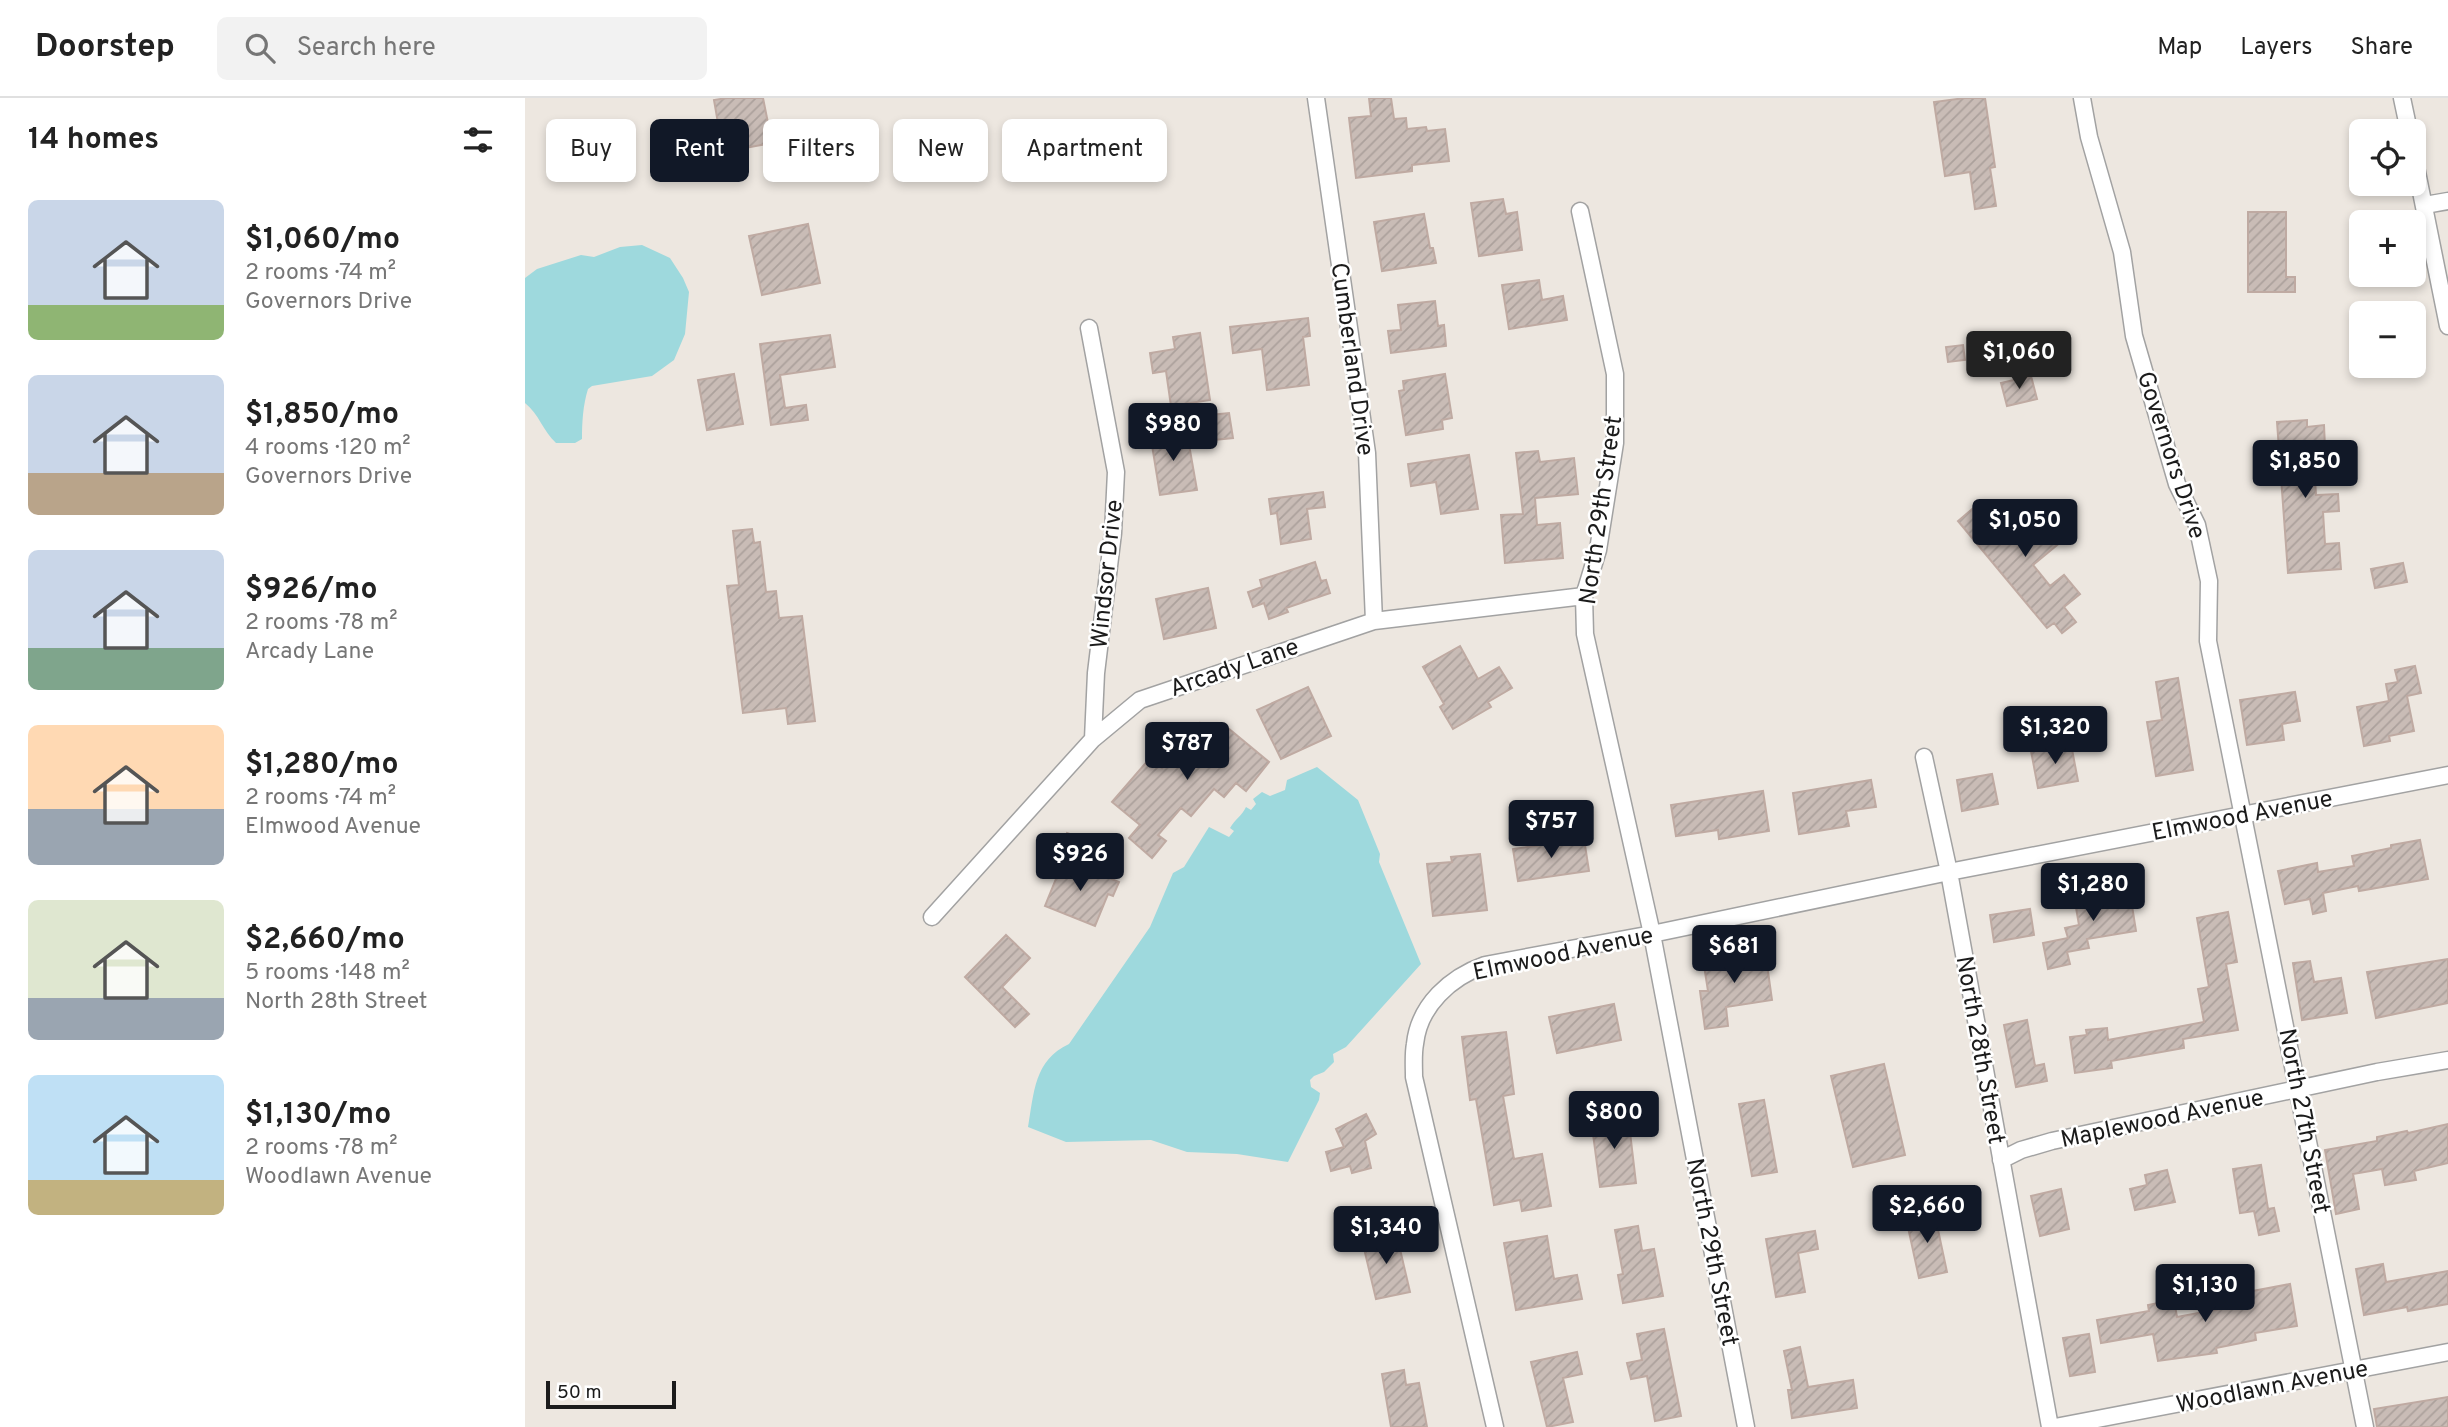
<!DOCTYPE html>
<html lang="en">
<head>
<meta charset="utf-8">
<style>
  body { margin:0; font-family:Overpass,sans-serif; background:#f2f2f2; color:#222; height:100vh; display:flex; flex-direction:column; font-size:26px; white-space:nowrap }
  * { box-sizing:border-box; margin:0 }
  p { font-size:23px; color:#767676 }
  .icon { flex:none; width:38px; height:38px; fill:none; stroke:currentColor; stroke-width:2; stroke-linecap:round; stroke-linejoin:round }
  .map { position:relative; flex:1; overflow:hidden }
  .panel { display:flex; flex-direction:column; background:#fff; width:525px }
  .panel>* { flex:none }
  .banner { position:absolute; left:21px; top:21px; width:665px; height:63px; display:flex; gap:14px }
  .buttons { position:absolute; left:1824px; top:21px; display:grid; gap:14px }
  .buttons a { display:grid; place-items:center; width:77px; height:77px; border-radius:10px; background:#fff; box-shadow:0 4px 10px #0003; font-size:35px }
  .scale { position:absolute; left:21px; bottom:18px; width:130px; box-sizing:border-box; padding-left:7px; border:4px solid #1b1b1b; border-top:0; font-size:19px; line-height:24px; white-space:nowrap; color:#1b1b1b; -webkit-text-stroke:5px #fff; paint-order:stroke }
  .price { position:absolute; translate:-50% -60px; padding:0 16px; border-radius:7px; background:#111827; color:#fff; font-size:23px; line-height:46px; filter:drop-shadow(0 2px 4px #0008) }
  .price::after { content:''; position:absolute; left:50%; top:42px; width:21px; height:16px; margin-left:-10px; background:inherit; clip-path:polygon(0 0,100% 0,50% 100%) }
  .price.on { background:#222; color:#fff }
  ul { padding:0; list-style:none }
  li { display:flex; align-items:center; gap:21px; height:175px; padding:0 28px }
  li span { display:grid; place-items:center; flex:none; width:196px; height:140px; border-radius:10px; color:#555 }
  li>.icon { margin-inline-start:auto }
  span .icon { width:84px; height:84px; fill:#fffc; stroke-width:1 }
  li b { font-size:30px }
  h2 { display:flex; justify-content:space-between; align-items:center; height:84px; padding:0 28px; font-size:30px }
  .tag { padding:0 24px; border-radius:10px; background:#fff; box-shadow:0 4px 10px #0003; font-size:24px; line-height:63px }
  .tag.on { background:#111827; color:#fff }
  header { display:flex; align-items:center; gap:42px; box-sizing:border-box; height:98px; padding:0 35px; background:#fff; border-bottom:2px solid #e0e0e0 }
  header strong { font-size:33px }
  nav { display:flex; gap:38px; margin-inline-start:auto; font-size:24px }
  .search { width:490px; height:63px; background:#f2f2f2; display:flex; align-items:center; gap:18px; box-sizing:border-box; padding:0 24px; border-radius:10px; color:#767676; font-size:26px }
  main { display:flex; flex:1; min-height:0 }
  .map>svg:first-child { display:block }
  .water { fill:#9ed9dd }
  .building { fill:url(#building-hatch); stroke:#bfaaa2; stroke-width:2 }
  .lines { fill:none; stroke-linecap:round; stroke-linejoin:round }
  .street-casing { stroke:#a2a2a2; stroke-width:19 }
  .street { stroke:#fff; stroke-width:16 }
  .labels { text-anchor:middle; stroke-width:5; stroke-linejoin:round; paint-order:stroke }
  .street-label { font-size:24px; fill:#1b1b1b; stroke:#fff }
</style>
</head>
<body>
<header>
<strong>Doorstep</strong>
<div class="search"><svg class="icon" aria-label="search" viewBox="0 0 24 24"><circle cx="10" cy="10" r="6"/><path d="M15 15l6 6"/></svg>Search here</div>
<nav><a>Map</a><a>Layers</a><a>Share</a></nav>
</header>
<main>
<section class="panel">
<h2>14 homes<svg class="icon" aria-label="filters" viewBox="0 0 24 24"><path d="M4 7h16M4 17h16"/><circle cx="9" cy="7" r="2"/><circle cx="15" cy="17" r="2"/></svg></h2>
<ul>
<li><span style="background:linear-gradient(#c9d6e8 75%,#8fb573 0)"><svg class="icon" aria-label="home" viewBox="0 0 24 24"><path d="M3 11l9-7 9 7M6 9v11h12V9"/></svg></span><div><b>$1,060/mo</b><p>2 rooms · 74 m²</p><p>Governors Drive</p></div></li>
<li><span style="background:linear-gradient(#c9d6e8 70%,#b9a48a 0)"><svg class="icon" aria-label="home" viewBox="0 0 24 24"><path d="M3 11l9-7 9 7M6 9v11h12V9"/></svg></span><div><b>$1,850/mo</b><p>4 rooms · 120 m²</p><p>Governors Drive</p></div></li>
<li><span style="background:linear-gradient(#c9d6e8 70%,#7fa58c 0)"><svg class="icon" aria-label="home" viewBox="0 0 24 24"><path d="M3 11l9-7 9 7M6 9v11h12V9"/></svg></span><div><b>$926/mo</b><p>2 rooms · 78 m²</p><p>Arcady Lane</p></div></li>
<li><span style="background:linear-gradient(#ffd9b3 60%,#9aa5b1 0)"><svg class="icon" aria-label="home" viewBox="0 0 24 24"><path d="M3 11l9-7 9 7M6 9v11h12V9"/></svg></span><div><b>$1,280/mo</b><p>2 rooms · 74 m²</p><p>Elmwood Avenue</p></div></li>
<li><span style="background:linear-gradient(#dfe7d0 70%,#9aa5b1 0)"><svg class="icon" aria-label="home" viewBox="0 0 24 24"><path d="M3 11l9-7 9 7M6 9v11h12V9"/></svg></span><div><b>$2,660/mo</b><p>5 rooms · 148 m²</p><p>North 28th Street</p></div></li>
<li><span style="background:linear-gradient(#bfe0f5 75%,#c2b280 0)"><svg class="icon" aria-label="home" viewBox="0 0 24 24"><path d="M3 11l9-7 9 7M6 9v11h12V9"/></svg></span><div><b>$1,130/mo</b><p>2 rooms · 78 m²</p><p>Woodlawn Avenue</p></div></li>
</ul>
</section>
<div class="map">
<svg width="1923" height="1329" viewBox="0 0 1923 1329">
  <defs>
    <pattern id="building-hatch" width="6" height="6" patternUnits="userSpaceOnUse" patternTransform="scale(1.75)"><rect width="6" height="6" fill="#c9bcb6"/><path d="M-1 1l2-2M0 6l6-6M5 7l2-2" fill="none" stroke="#aca19c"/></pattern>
  </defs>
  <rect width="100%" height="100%" fill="#ede7e0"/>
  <path class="water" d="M 117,147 L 145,160 L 158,180 L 164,194 L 160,236 L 149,262 L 127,278 L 67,288 L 63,291 C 58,307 57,324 57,341 L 50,345 L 31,345 C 18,333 14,316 0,305 L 0,180 L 12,171 L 56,157 L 69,159 L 95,149 Z
    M 792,669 L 833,702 L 855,756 L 854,764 L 896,866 L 821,949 L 808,956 L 809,964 L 799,974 L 789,978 L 785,982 L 786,989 L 795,995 L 794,1002 L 763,1064 L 712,1056 L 662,1054 L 626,1042 L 541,1044 L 503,1029 C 509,995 509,962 544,946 L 625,829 L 648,775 L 659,769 L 684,729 L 704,739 L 709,733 L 705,730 C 710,721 717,718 721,709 L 726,712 L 731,706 L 728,701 L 737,694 L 745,698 L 760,692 L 762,682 Z"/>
  <path class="building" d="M 202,0 L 238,0 L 247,45 L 198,54 L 189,2 Z
    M 844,0 L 866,0 L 869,21 L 881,20 L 882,31 L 901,29 L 902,33 L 920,31 L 924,63 L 887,67 L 887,73 L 831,80 L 824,20 L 846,18 Z
    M 1440,0 L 1460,0 L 1470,69 L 1465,70 L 1471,108 L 1450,111 L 1445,74 L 1420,78 L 1409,4 Z
    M 978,101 L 981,116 L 992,114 L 997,152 L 954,158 L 946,105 Z
    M 1723,114 L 1761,114 L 1761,179 L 1770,179 L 1770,194 L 1723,194 Z
    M 899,116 L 905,150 L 908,150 L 911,165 L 857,173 L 849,124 Z
    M 283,126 L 295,185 L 237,197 L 224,138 Z
    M 1014,182 L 1017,202 L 1038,198 L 1042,222 L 984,231 L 977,187 Z
    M 910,203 L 913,228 L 919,227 L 921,248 L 866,255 L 863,233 L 876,232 L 873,207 Z
    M 783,220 L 785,238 L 778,239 L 784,287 L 742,292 L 737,251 L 708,255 L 705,229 Z
    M 675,235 L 685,302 L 646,308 L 641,273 L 628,275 L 625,255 L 650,251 L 648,239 Z
    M 305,237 L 310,269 L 255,277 L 260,310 L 281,307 L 283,322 L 246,327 L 235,246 Z
    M 1438,247 L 1440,262 L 1423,264 L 1421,249 Z
    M 209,276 L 218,326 L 182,332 L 173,282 Z
    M 920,276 L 927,320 L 917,322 L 918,331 L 881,337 L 874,293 L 879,292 L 878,283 Z
    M 1506,278 L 1512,301 L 1482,308 L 1476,285 Z
    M 704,315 L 708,340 L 679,343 L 675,318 Z
    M 1782,322 L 1782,329 L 1799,327 L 1800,349 L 1788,350 L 1791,397 L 1813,396 L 1814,413 L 1798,414 L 1800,446 L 1814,445 L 1816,471 L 1763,475 L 1752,324 Z
    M 649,326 L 652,343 L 663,341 L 672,392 L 635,397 L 627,347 L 635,346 L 632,328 Z
    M 1013,353 L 1015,364 L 1049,360 L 1053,396 L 1010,400 L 1012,427 L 1035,425 L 1038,460 L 980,465 L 976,417 L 998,416 L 991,355 Z
    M 944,357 L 953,411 L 916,416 L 911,384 L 886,388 L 883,366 Z
    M 798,394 L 800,409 L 782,411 L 786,441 L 756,446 L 752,415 L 746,416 L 744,401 Z
    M 1452,407 L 1467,426 L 1491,407 L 1505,424 L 1521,411 L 1543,438 L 1508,467 L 1525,488 L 1539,477 L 1555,496 L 1539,509 L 1551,524 L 1537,535 L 1529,525 L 1522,530 L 1433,423 Z
    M 227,431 L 229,445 L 235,444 L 241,494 L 251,493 L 254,520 L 277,518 L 290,623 L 263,626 L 261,610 L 218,615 L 202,488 L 214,487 L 208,433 Z
    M 790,464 L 796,483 L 801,482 L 805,495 L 761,510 L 763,514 L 744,521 L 739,505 L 728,509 L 723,494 L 737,489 L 735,482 Z
    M 1878,465 L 1882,484 L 1850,490 L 1846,471 Z
    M 683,490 L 691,530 L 639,541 L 631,501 Z
    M 935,548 L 953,581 L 974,569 L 987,590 L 963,604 L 966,609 L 928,631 L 915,609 L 919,606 L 898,569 Z
    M 1890,568 L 1896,595 L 1882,598 L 1889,633 L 1864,638 L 1865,643 L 1839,648 L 1832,609 L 1864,603 L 1861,586 L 1873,584 L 1870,572 Z
    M 1653,580 L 1668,672 L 1631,678 L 1622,624 L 1637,622 L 1631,584 Z
    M 783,589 L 806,638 L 756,661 L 732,612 Z
    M 1770,594 L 1775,623 L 1757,626 L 1759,642 L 1722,647 L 1715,602 Z
    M 675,625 L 689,636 L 698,626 L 744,664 L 721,693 L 711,685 L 699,699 L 689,691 L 666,718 L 656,710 L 633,737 L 641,743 L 627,760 L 604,740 L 615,727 L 587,704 L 625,660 L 637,670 Z
    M 1546,646 L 1553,683 L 1513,690 L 1506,653 Z
    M 1467,676 L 1473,706 L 1437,713 L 1432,682 Z
    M 1346,682 L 1351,709 L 1321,713 L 1324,728 L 1274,736 L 1268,695 Z
    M 1238,693 L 1244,733 L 1194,741 L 1193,732 L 1151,738 L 1146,707 Z
    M 542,735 L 556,740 L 549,759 L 535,755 Z
    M 1059,741 L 1064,773 L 993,783 L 988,751 Z
    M 1895,742 L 1903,781 L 1834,793 L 1833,788 L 1798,795 L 1801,813 L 1788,816 L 1785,801 L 1760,806 L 1753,773 L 1792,765 L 1793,774 L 1829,768 L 1827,758 L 1866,750 L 1866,747 Z
    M 955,756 L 962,812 L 908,818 L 902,766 L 927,764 L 926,759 Z
    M 539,761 L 594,784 L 588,798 L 583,796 L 570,828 L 520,808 Z
    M 1604,789 L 1611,833 L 1562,841 L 1564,850 L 1542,854 L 1545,866 L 1523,871 L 1518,845 L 1543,840 L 1540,830 L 1554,827 L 1549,798 Z
    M 1505,811 L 1509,837 L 1469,844 L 1465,817 Z
    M 1703,814 L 1712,864 L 1701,866 L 1713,932 L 1658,941 L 1659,950 L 1586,963 L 1587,970 L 1550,975 L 1545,939 L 1562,937 L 1561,932 L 1582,930 L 1583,942 L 1679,924 L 1673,891 L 1684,889 L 1672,820 Z
    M 481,837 L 505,860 L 477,889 L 504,916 L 490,929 L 440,879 Z
    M 1240,852 L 1247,902 L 1201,909 L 1203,928 L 1180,931 L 1175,893 L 1183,893 L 1178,861 Z
    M 1923,861 L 1923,905 L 1851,920 L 1842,874 Z
    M 1785,863 L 1789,884 L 1816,880 L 1822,915 L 1777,922 L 1768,865 Z
    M 1089,906 L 1096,942 L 1032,955 L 1024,919 Z
    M 1502,922 L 1510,968 L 1519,966 L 1522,983 L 1491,989 L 1479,927 Z
    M 981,934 L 989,996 L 978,998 L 989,1061 L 1017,1056 L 1026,1108 L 997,1113 L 995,1102 L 969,1107 L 951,1001 L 945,1002 L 937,939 Z
    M 1359,966 L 1380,1057 L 1328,1069 L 1306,978 Z
    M 1239,1002 L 1252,1074 L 1227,1078 L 1214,1006 Z
    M 841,1016 L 851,1036 L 840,1043 L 846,1070 L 827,1075 L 825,1068 L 806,1073 L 801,1054 L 819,1049 L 811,1031 Z
    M 1103,1017 L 1111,1085 L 1075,1089 L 1066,1021 Z
    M 1923,1026 L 1923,1065 L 1889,1073 L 1891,1082 L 1860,1087 L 1857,1071 L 1828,1076 L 1834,1111 L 1811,1116 L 1800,1052 L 1852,1043 L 1852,1039 L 1882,1033 L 1883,1035 Z
    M 1736,1067 L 1743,1111 L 1749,1110 L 1754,1133 L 1734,1137 L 1729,1113 L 1715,1115 L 1708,1071 Z
    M 1642,1072 L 1650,1104 L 1610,1112 L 1605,1091 L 1622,1087 L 1620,1077 Z
    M 1536,1091 L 1544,1131 L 1515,1138 L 1506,1098 Z
    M 1409,1113 L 1422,1174 L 1394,1180 L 1381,1120 Z
    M 1113,1128 L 1117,1153 L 1129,1151 L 1138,1198 L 1098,1205 L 1093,1177 L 1098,1176 L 1090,1132 Z
    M 1290,1133 L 1293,1151 L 1273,1155 L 1280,1194 L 1251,1199 L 1241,1141 Z
    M 871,1134 L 885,1194 L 851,1201 L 837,1142 Z
    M 1022,1138 L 1029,1181 L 1052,1177 L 1057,1201 L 991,1212 L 979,1145 Z
    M 1858,1166 L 1861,1184 L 1923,1173 L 1923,1206 L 1883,1213 L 1882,1209 L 1839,1217 L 1831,1171 Z
    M 1765,1186 L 1772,1228 L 1730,1235 L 1731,1242 L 1691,1250 L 1692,1255 L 1633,1263 L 1628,1236 L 1576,1245 L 1572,1222 L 1624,1213 L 1623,1207 L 1649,1202 L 1652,1219 L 1700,1210 L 1699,1207 L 1707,1205 L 1706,1197 Z
    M 1139,1231 L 1156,1318 L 1130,1323 L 1122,1278 L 1106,1281 L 1102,1265 L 1117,1262 L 1112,1236 Z
    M 1564,1236 L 1570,1274 L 1545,1278 L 1538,1240 Z
    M 1275,1249 L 1283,1289 L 1328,1282 L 1332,1310 L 1267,1320 L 1263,1292 L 1267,1292 L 1259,1253 Z
    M 1052,1254 L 1057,1276 L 1038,1280 L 1048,1324 L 1022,1329 L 1006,1264 Z
    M 879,1272 L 881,1287 L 894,1285 L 902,1329 L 866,1329 L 857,1276 Z
    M 1923,1299 L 1923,1329 L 1852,1329 L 1849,1311 Z"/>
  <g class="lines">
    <g class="street-casing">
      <path id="street" d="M 791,0 L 842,355 L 849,523
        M 1557,0 L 1564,39 L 1597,154 L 1609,238 L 1652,386 L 1672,427 L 1684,483 L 1683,543 L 1840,1329
        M 1877,0 L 1884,33
        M 1888,54 L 1923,228
        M 1900,107 L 1923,103
        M 1055,113 L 1090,276 L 1090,345 L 1073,452 L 1059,498 L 1060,536 L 1127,836 L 1221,1329
        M 564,230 L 591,374 L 588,435 L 571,575 L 568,641
        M 1399,659 L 1424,774 L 1525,1329
        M 407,819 L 568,641 L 615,602 L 849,523 L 1059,498
        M 1476,1062 L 1496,1052 L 1527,1043 L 1852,974 L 1923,962
        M 970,1329 L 889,979 C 889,968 888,956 890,946 C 894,907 926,879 960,867 L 1127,836 L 1424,774 L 1923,677
        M 1530,1329 L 1923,1254"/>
    </g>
    <use href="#street" class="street"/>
  </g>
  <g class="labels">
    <g class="street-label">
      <text transform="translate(828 261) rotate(82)" y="8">Cumberland Drive</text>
      <text transform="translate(1647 357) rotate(72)" y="8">Governors Drive</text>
      <text transform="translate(1075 412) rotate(-82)" y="8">North 29th Street</text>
      <text transform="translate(581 476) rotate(-84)" y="8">Windsor Drive</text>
      <text transform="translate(709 569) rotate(-19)" y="8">Arcady Lane</text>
      <text transform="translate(1717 717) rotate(-11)" y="8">Elmwood Avenue</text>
      <text transform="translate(1038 855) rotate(-12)" y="8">Elmwood Avenue</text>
      <text transform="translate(1456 952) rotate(80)" y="8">North 28th Street</text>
      <text transform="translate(1637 1020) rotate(-12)" y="8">Maplewood Avenue</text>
      <text transform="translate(1780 1023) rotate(79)" y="8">North 27th Street</text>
      <text transform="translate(1188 1154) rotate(79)" y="8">North 29th Street</text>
      <text transform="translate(1747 1288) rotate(-11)" y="8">Woodlawn Avenue</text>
    </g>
  </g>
</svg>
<div class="buttons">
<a><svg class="icon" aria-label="locate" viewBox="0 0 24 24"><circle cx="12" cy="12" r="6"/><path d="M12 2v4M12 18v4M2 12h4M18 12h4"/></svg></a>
<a>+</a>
<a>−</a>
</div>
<div class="scale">50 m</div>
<b class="price on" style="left:1494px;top:293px">$1,060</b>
<b class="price" style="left:648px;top:365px">$980</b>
<b class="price" style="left:1780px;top:402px">$1,850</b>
<b class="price" style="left:1500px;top:461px">$1,050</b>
<b class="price" style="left:1530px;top:668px">$1,320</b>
<b class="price" style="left:662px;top:684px">$787</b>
<b class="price" style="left:1026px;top:762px">$757</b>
<b class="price" style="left:555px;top:795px">$926</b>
<b class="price" style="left:1568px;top:825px">$1,280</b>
<b class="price" style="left:1209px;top:887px">$681</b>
<b class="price" style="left:1089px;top:1053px">$800</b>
<b class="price" style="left:1402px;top:1147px">$2,660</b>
<b class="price" style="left:861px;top:1168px">$1,340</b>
<b class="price" style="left:1680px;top:1226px">$1,130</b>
<div class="banner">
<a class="tag">Buy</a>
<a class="tag on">Rent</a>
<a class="tag">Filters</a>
<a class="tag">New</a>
<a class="tag">Apartment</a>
</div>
</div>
</main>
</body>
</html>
